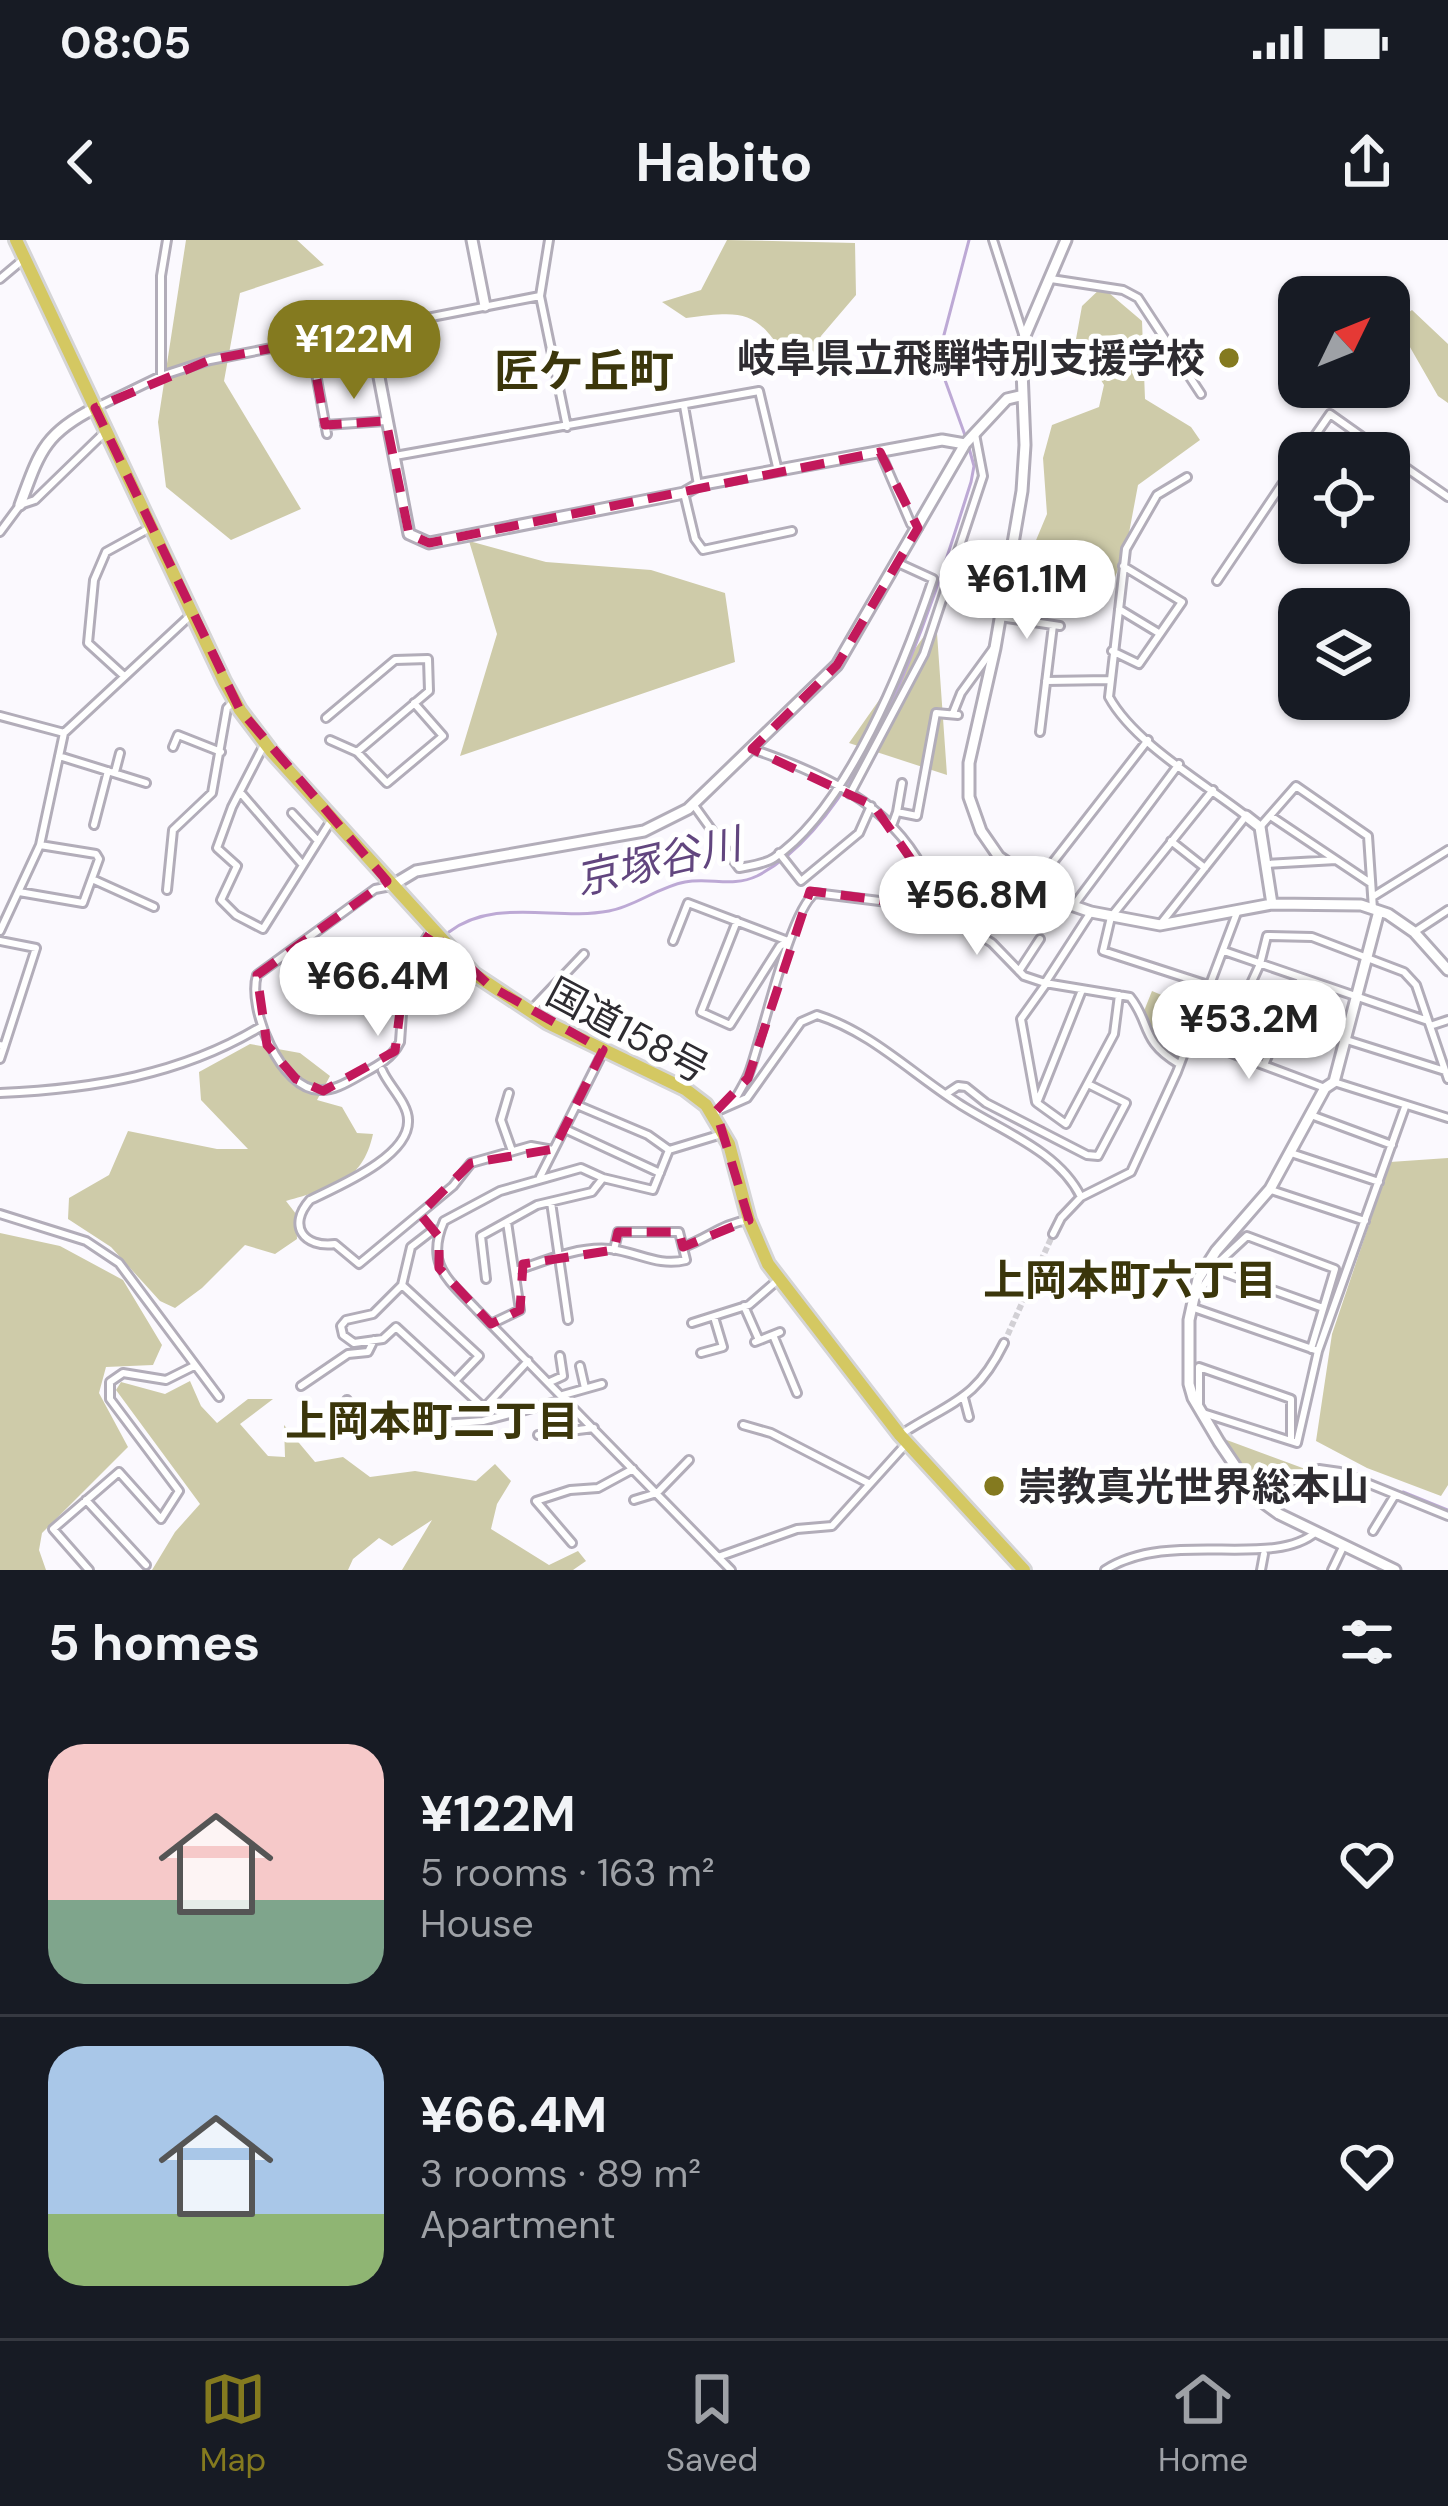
<!DOCTYPE html>
<html lang="en">
<head>
<meta charset="utf-8">
<style>
  body { margin:0; font-family:"DM Sans","Noto Sans JP",sans-serif; background:#242831; color:#f1f3f6; height:100vh; display:flex; flex-direction:column; font-size:45px; white-space:nowrap }
  * { box-sizing:border-box; margin:0 }
  p { font-size:39px; color:#9ea1a6 }
  .icon { flex:none; width:66px; height:66px; fill:none; stroke:currentColor; stroke-width:2; stroke-linecap:round; stroke-linejoin:round }
  .map { position:relative; height:1330px; overflow:hidden }
  .panel { display:flex; flex-direction:column; background:#171b24; flex:1 }
  .panel>* { flex:none }
  .needle { width:78px; rotate:47deg }
  .controls { position:absolute; left:1278px; top:36px; display:grid; gap:24px }
  .controls a { display:grid; place-items:center; width:132px; height:132px; border-radius:24px; background:#171b24; box-shadow:0 3px 9px #0004; font-size:60px }
  .price { position:absolute; translate:-50% -102px; padding:0 27px; border-radius:42px; background:#fff; color:#222; font-size:39px; line-height:78px; filter:drop-shadow(0 3px 6px #0008) }
  .price::after { content:''; position:absolute; left:50%; top:72px; width:36px; height:27px; margin-left:-18px; background:inherit; clip-path:polygon(0 0,100% 0,50% 100%) }
  .price.on { background:#847a1f; color:#fff }
  ul { padding:0; list-style:none }
  li { display:flex; align-items:center; gap:36px; height:300px; padding:0 48px }
  li+li { border-top:3px solid #363941 }
  li span { display:grid; place-items:center; flex:none; width:336px; height:240px; border-radius:36px; color:#555 }
  li>.icon { margin-inline-start:auto }
  span .icon { width:144px; height:144px; fill:#fffc; stroke-width:1 }
  li b { font-size:51px }
  h2 { display:flex; justify-content:space-between; align-items:center; height:144px; padding:0 48px; font-size:51px }
  .status { display:flex; justify-content:space-between; align-items:center; height:84px; padding:0 60px; background:#171b24; direction:ltr }
  .status svg { height:33px; fill:currentColor }
  header { display:flex; justify-content:space-between; align-items:center; height:156px; padding:0 48px; background:#171b24; font-size:54px; font-weight:800 }
  .menu { display:flex; justify-content:space-around; align-items:center; height:168px; border-top:3px solid #363941; background:#171b24; font-size:33px; color:#9ea1a6 }
  .menu a { display:grid; justify-items:center; gap:6px }
  .menu .on { color:#847a1f }
  .map>svg:first-child { display:block }
  .green { fill:#cecba9 }
  .lines { fill:none; stroke-linecap:round; stroke-linejoin:round }
  .stream { stroke:#bda9d5; stroke-width:3 }
  .street-tunnel { stroke:#d2d0d5; stroke-width:6; stroke-dasharray:6 3; stroke-linecap:butt }
  .street-casing { stroke:#b2adb9; stroke-width:12 }
  .secondary-casing { stroke:#b2adb9; stroke-width:15 }
  .highway-casing { stroke:#d5d5d6; stroke-width:18 }
  .street { stroke:#fff; stroke-width:6 }
  .secondary { stroke:#fff; stroke-width:9 }
  .highway { stroke:#d4c862; stroke-width:12 }
  .marked { fill:none; stroke:#c2185b; stroke-width:9; stroke-dasharray:24 15; stroke-linejoin:round }
  .poi-dot { fill:#847a1f; stroke:#fff; stroke-width:4.5 }
  .labels { text-anchor:middle; stroke-width:10; stroke-linejoin:round; paint-order:stroke }
  .poi-label { font-size:39px; font-weight:bold; fill:#2e2c31; stroke:#fff; text-anchor:end }
  .street-label { font-size:39px; fill:#2e2c31; stroke:#fff }
  .water-label { font-size:42px; font-style:italic; fill:#62467f; stroke:#fff }
  .neighbourhood-label { font-size:42px; font-weight:bold; fill:#3b360b; stroke:#fff }
  .quarter-label { font-size:45px; font-weight:bold; fill:#3b360b; stroke:#fff }
</style>
</head>
<body>
<div class="status"><b>08:05</b><svg viewBox="0 0 49 12"><path d="M0 12V9h3v3zM5 12V6h3v6zM10 12V3h3v9zM15 12V0h3v12zM26 1h20v11H26zM47 4h2v5h-2z"/></svg></div>
<header><svg class="icon" aria-label="back" viewBox="0 0 24 24"><path d="M15 5l-7 7 7 7"/></svg>Habito<svg class="icon" aria-label="share" viewBox="0 0 24 24"><path d="M12 15V3M7 8l5-5 5 5M5 13v7h14v-7"/></svg></header>
<div class="map">
<svg width="1448" height="1330" viewBox="0 0 1448 1330">
  <rect width="100%" height="100%" fill="#fbf9fe"/>
  <path class="green" d="M 186,0 L 297,0 L 324,25 L 240,53 L 224,141 L 301,269 L 231,300 L 166,247 L 158,182 Z
    M 727,0 L 855,3 L 856,55 L 821,96 L 806,128 L 793,128 C 757,72 751,69 686,78 L 662,62 L 701,50 Z
    M 1102,47 L 1142,81 L 1145,159 L 1191,187 L 1200,200 L 1138,245 L 1126,309 L 1108,355 L 1090,365 L 1053,354 L 1029,317 L 1047,274 L 1043,218 L 1052,185 L 1099,167 L 1104,145 L 1076,99 L 1082,66 Z
    M 1412,70 L 1448,104 L 1448,163 L 1438,156 L 1399,88 L 1402,77 Z
    M 469,301 L 546,322 L 651,330 L 725,353 L 735,422 L 460,516 L 497,394 Z
    M 936,379 L 947,535 L 849,503 Z
    M 1152,751 L 1195,769 L 1176,814 L 1171,817 L 1142,776 Z
    M 250,804 L 300,813 L 330,836 L 317,860 L 342,867 L 357,893 L 373,894 C 362,944 330,948 286,961 L 296,974 L 297,999 L 275,1014 L 245,1005 L 202,1048 L 175,1068 L 160,1061 L 111,1007 L 68,979 L 69,958 L 109,935 L 128,891 L 217,909 L 248,909 L 201,860 L 199,832 Z
    M 1448,918 L 1448,1245 L 1441,1256 L 1367,1228 L 1316,1201 L 1332,1094 L 1390,922 Z
    M 0,993 L 60,1006 L 123,1040 L 162,1105 L 153,1125 L 106,1127 L 99,1153 L 128,1207 L 42,1293 L 39,1310 L 46,1330 L 0,1330 Z
    M 190,1141 L 201,1166 L 217,1183 L 248,1159 L 273,1159 L 240,1184 L 268,1216 L 285,1217 L 284,1185 L 315,1222 L 343,1217 L 370,1237 L 415,1231 L 476,1241 L 495,1224 L 511,1241 L 497,1264 L 491,1289 L 549,1325 L 578,1311 L 586,1321 L 573,1330 L 402,1330 L 432,1280 L 392,1306 L 379,1298 L 353,1319 L 348,1330 L 152,1330 L 175,1292 L 200,1264 L 116,1150 L 121,1142 L 165,1154 Z
    M 1224,1199 L 1308,1230 L 1258,1251 Z"/>
  <g class="lines">
    <path class="stream" d="M 966,198 L 941,129 L 940,110 L 969,0
      M 449,692 C 495,657 556,681 609,671 C 636,666 658,647 685,642 C 710,637 732,648 757,636 C 869,579 935,355 971,242 L 974,226 L 969,208
      M 1403,1252 L 1448,1270"/>
    <path class="street-tunnel" d="M 1004,1103 L 1053,994"/>
    <g class="street-casing">
      <path id="street" d="M 993,0 L 1023,94
        M 0,39 L 25,18
        M 1051,39 L 1123,50 L 1138,58 L 1201,154
        M 540,56 L 549,0
        M 310,101 L 327,194
        M 161,136 L 161,36 L 167,0
        M 684,166 L 698,245
        M 95,168 L 161,136 L 210,120 L 540,56 L 567,187
        M 325,185 L 386,181
        M 880,212 L 911,284 L 918,288
        M 1303,213 L 1330,174 L 1385,213
        M 395,216 L 759,151 L 778,231
        M 1389,216 L 1448,257
        M 684,253 L 695,299 L 703,310 L 792,291
        M 0,292 L 20,265 L 35,260 L 105,192
        M 1217,341 L 1299,219
        M 1119,369 L 1157,392
        M 1000,377 L 1060,386
        M 1112,411 L 1139,424 L 1182,362 L 1123,326
        M 123,435 L 88,403 L 94,340 L 106,312 L 148,289
        M 1046,441 L 1109,440
        M 953,473 L 961,453 L 993,409
        M 0,476 L 64,493
        M 326,478 L 395,420 L 428,419 L 429,451 L 357,512
        M 1040,492 L 1053,385
        M 330,500 L 357,512 L 387,543 L 443,496 L 414,463
        M 265,503 L 232,567 L 217,608 L 237,626 L 221,660 L 236,675 L 263,689 L 332,579
        M 173,507 L 178,495 L 221,512
        M 752,509 C 820,532 888,562 923,629 L 911,664
        M 59,516 L 146,543
        M 115,532 L 120,513
        M 240,552 L 302,624
        M 850,554 L 924,414 L 983,236 L 975,194
        M 693,564 L 739,628 C 750,626 765,624 774,618 C 848,568 905,422 933,339 L 898,323
        M 897,572 L 902,543
        M 292,573 L 318,601
        M 1272,577 L 1369,642
        M 893,583 L 897,572 L 917,576 L 936,473 L 958,475
        M 94,585 L 108,531
        M 1260,587 L 1296,546 L 1368,596 L 1373,669
        M 1171,601 L 1205,628
        M 779,613 L 801,641 L 859,593 L 871,566
        M 1266,624 L 1336,620
        M 92,639 L 154,667
        M 1036,644 L 1148,500
        M 391,646 L 375,649 L 257,735 C 247,769 281,850 320,850 C 335,851 351,840 364,833 C 379,825 392,818 400,802 L 405,731 L 431,691
        M 167,650 L 173,590 L 212,553 L 227,468 L 232,463
        M 19,652 L 83,663 L 99,619 L 96,614 L 40,605
        M 1374,656 L 1448,610
        M 1074,665 L 1179,524
        M 1162,682 L 1246,576 C 1204,543 1134,503 1109,457 L 1126,309 L 1157,255 L 1187,237
        M 0,691 L 40,605 L 64,493 L 192,374
        M 1416,691 L 1448,670
        M 0,701 L 36,708 L 4,807
        M 673,701 L 688,663 L 788,701 L 780,706 L 730,785 L 701,772 L 737,681
        M 1224,711 L 1428,781
        M 1019,731 L 1040,699
        M 1045,743 L 1091,672
        M 1208,745 L 1103,711 L 1111,677 L 1213,550
        M 1082,750 L 1037,863 L 1066,884 L 1114,794 L 1119,755
        M 529,772 L 584,714
        M 1283,780 L 1445,831
        M 1430,786 L 1448,780
        M 1188,797 L 1325,848
        M 0,805 L 4,807 L 0,819
        M 1221,809 L 1260,724 L 1267,696 L 1312,697 L 1404,732 L 1416,745 L 1448,839
        M 1264,825 L 1301,738
        M 382,830 C 388,845 408,863 408,880 C 410,917 336,947 310,960 C 287,986 304,1008 335,1004 L 359,1024 L 453,946 L 471,923 L 531,906 L 553,910
        M 1334,842 L 1448,878
        M 0,853 C 92,849 182,835 262,786
        M 509,853 L 501,880 L 512,911
        M 946,854 L 958,846 L 966,847 L 986,863 L 1087,915 L 1098,916 L 1126,863 L 1088,844
        M 1036,862 L 1021,779 L 1046,744
        M 733,864 C 738,852 746,843 750,830 C 763,794 790,671 815,653 L 936,668 L 992,703 L 1024,736 L 1045,743 L 1130,757 C 1151,783 1140,801 1179,824
        M 577,865 L 648,895 L 669,910
        M 713,873 L 747,858 L 801,782 L 817,775 C 871,792 911,833 958,863 C 999,890 1058,910 1081,957
        M 1311,875 L 1392,905
        M 565,889 L 660,933
        M 722,894 L 669,910 L 653,950 L 603,938 L 581,928 L 500,951 L 444,981 C 425,1025 448,1039 476,1069 L 731,1330
        M 1291,913 L 1379,942
        M 540,937 L 603,812
        M 1271,950 L 1365,981
        M 551,962 L 568,1080
        M 0,974 L 86,1001 L 119,1023 L 219,1157
        M 433,990 L 411,1007 L 402,1045 L 373,1074 L 346,1080 L 341,1086 L 343,1095 L 354,1103 L 383,1099 L 396,1087 L 484,1168 L 528,1121
        M 1053,994 L 1061,978 L 1081,957 L 1131,932 L 1177,832 L 1238,670
        M 683,1007 C 707,999 723,983 749,980
        M 1214,1029 L 1323,1068
        M 515,1031 C 544,1021 578,1006 610,1009 C 638,1012 658,1027 686,1020 L 679,992 L 618,992 L 614,1010
        M 486,1039 L 481,996 L 537,965 L 592,952 L 603,938
        M 402,1045 L 479,1116 L 455,1141
        M 1197,1056 L 1218,1023 L 1247,996 L 1335,1029 L 1311,1109
        M 744,1066 L 759,1100
        M 1191,1067 L 1318,1111
        M 692,1083 L 749,1065 L 779,1039
        M 491,1084 L 520,1070 L 507,982
        M 773,1095 L 797,1153
        M 755,1102 L 780,1092
        M 701,1113 L 723,1107 L 714,1077
        M 580,1126 L 585,1148
        M 550,1142 L 563,1136 L 560,1116
        M 301,1146 L 348,1114 L 368,1112 L 374,1100
        M 563,1155 L 602,1144
        M 964,1158 L 969,1177
        M 347,1160 L 349,1191 L 483,1181 L 567,1159
        M 388,1164 L 390,1188
        M 1199,1164 L 1199,1127 L 1291,1159 L 1291,1201
        M 1203,1173 L 1297,1203 L 1318,1111 L 1405,867
        M 743,1185 L 771,1193 L 870,1244
        M 903,1193 C 953,1161 976,1160 1004,1103
        M 538,1195 L 594,1188
        M 1257,1258 L 1319,1229 L 1340,1232 L 1448,1276
        M 86,1260 L 146,1325
        M 634,1260 L 657,1253 L 689,1220
        M 1373,1291 L 1395,1255
        M 572,1303 L 536,1261 L 570,1250 L 598,1248 L 633,1229
        M 718,1317 L 797,1289 L 832,1286 L 906,1204
        M 89,1330 L 53,1289 L 119,1232 L 161,1279 L 179,1251 L 110,1159 L 110,1142 L 123,1133 L 166,1140 L 194,1126
        M 1105,1330 C 1170,1288 1272,1330 1316,1292
        M 1261,1330 L 1264,1314
        M 1332,1330 L 1344,1305"/>
    </g>
    <g class="secondary-casing">
      <path id="secondary" d="M 472,0 L 485,66
        M 1066,0 L 1021,105 L 1025,205 L 1022,251 L 995,408 L 969,523 L 969,557 L 981,591 L 999,617 L 1065,663 L 1091,672 L 1160,685 L 1272,664 L 1361,665 L 1388,674 L 1414,692 L 1448,730
        M 370,90 L 409,294 L 429,303 L 684,253 L 698,245 L 942,200 L 965,204 L 1007,159 L 1020,156
        M 20,265 C 39,214 43,194 95,168
        M 1246,576 L 1260,587 L 1272,664
        M 391,646 L 416,631 L 644,591 L 688,569 L 837,425 L 965,204
        M 1379,671 L 1334,842 L 1325,848 L 1270,949 L 1216,1011 L 1198,1039 L 1189,1080 L 1189,1144 L 1193,1158 L 1219,1202 L 1257,1258 L 1279,1274 L 1395,1330"/>
    </g>
    <g class="highway-casing">
      <path id="highway" d="M 16,0 L 224,441 L 240,470 L 271,511 L 474,734 L 548,783 L 685,849 L 706,865 L 729,904 L 749,980 L 768,1024 L 900,1195 L 1024,1330"/>
    </g>
    <use href="#street" class="street"/>
    <use href="#secondary" class="secondary"/>
    <use href="#highway" class="highway"/>
  </g>
  <path class="marked" d="M 310,101 L 325,185 L 386,181 L 409,294 L 429,303 L 880,212 L 918,288 L 837,425 L 752,509 L 874,566 L 922,635 L 911,664 L 810,651 L 748,838 L 716,871 L 749,980 L 683,1007 L 679,992 L 618,992 L 614,1010 L 523,1024 L 520,1070 L 491,1084 L 439,1028 L 439,997 L 420,974 L 471,923 L 554,909 L 603,810 L 490,746 L 431,692 L 405,731 L 395,811 L 323,851 L 296,839 L 267,805 L 257,735 L 387,641 L 240,470 L 95,168 L 210,120 Z"/>
  <g class="poi-dot">
    <circle cx="1229" cy="118" r="12"/>
    <circle cx="994" cy="1246" r="12"/>
  </g>
  <g class="labels">
    <g class="poi-label">
      <text x="1205" y="132">岐阜県立飛騨特別支援学校</text>
      <text x="1018" y="1260" text-anchor="start">崇教真光世界総本山</text>
    </g>
    <g class="street-label">
      <text transform="translate(628 790) rotate(28)" y="14">国道158号</text>
    </g>
    <g class="water-label">
      <text transform="translate(658 621) rotate(-13)" y="15">京塚谷川</text>
    </g>
    <g class="neighbourhood-label">
      <text x="1130" y="1055">上岡本町六丁目</text>
      <text x="432" y="1196">上岡本町二丁目</text>
    </g>
    <g class="quarter-label">
      <text x="584" y="147">匠ケ丘町</text>
    </g>
  </g>
</svg>
<div class="controls">
<a><svg class="needle" viewBox="-14 -14 28 28"><path d="M0-13l5 13h-10z" fill="#e53935"/><path d="M0 13l5-13h-10z" fill="#9ea1a6"/></svg></a>
<a><svg class="icon" aria-label="locate" viewBox="0 0 24 24"><circle cx="12" cy="12" r="6"/><path d="M12 2v4M12 18v4M2 12h4M18 12h4"/></svg></a>
<a><svg class="icon" aria-label="layers" viewBox="0 0 24 24"><path d="M12 4l9 5-9 5-9-5zM3 14l9 5 9-5"/></svg></a>
</div>
<b class="price on" style="left:354px;top:162px">¥122M</b>
<b class="price" style="left:1027px;top:402px">¥61.1M</b>
<b class="price" style="left:977px;top:718px">¥56.8M</b>
<b class="price" style="left:378px;top:799px">¥66.4M</b>
<b class="price" style="left:1249px;top:842px">¥53.2M</b>
</div>
<section class="panel">
<h2>5 homes<svg class="icon" aria-label="filters" viewBox="0 0 24 24"><path d="M4 7h16M4 17h16"/><circle cx="9" cy="7" r="2"/><circle cx="15" cy="17" r="2"/></svg></h2>
<ul>
<li><span style="background:linear-gradient(#f6c9c9 65%,#7fa58c 0)"><svg class="icon" aria-label="home" viewBox="0 0 24 24"><path d="M3 11l9-7 9 7M6 9v11h12V9"/></svg></span><div><b>¥122M</b><p>5 rooms · 163 m²</p><p>House</p></div><svg class="icon" aria-label="heart" viewBox="0 0 24 24"><path d="M12 20l-8-8c-3-5 5-10 8-4 3-6 11-1 8 4z"/></svg></li>
<li><span style="background:linear-gradient(#a9c7e8 70%,#8fb573 0)"><svg class="icon" aria-label="home" viewBox="0 0 24 24"><path d="M3 11l9-7 9 7M6 9v11h12V9"/></svg></span><div><b>¥66.4M</b><p>3 rooms · 89 m²</p><p>Apartment</p></div><svg class="icon" aria-label="heart" viewBox="0 0 24 24"><path d="M12 20l-8-8c-3-5 5-10 8-4 3-6 11-1 8 4z"/></svg></li>
</ul>
</section>
<nav class="menu">
<a class="on"><svg class="icon" aria-label="map" viewBox="0 0 24 24"><path d="M3 6l6-2 6 2 6-2v14l-6 2-6-2-6 2zM9 4v14M15 6v14"/></svg>Map</a>
<a><svg class="icon" aria-label="saved" viewBox="0 0 24 24"><path d="M7 4h10v16l-5-4-5 4z"/></svg>Saved</a>
<a><svg class="icon" aria-label="home" viewBox="0 0 24 24"><path d="M3 11l9-7 9 7M6 9v11h12V9"/></svg>Home</a>
</nav>
</body>
</html>
